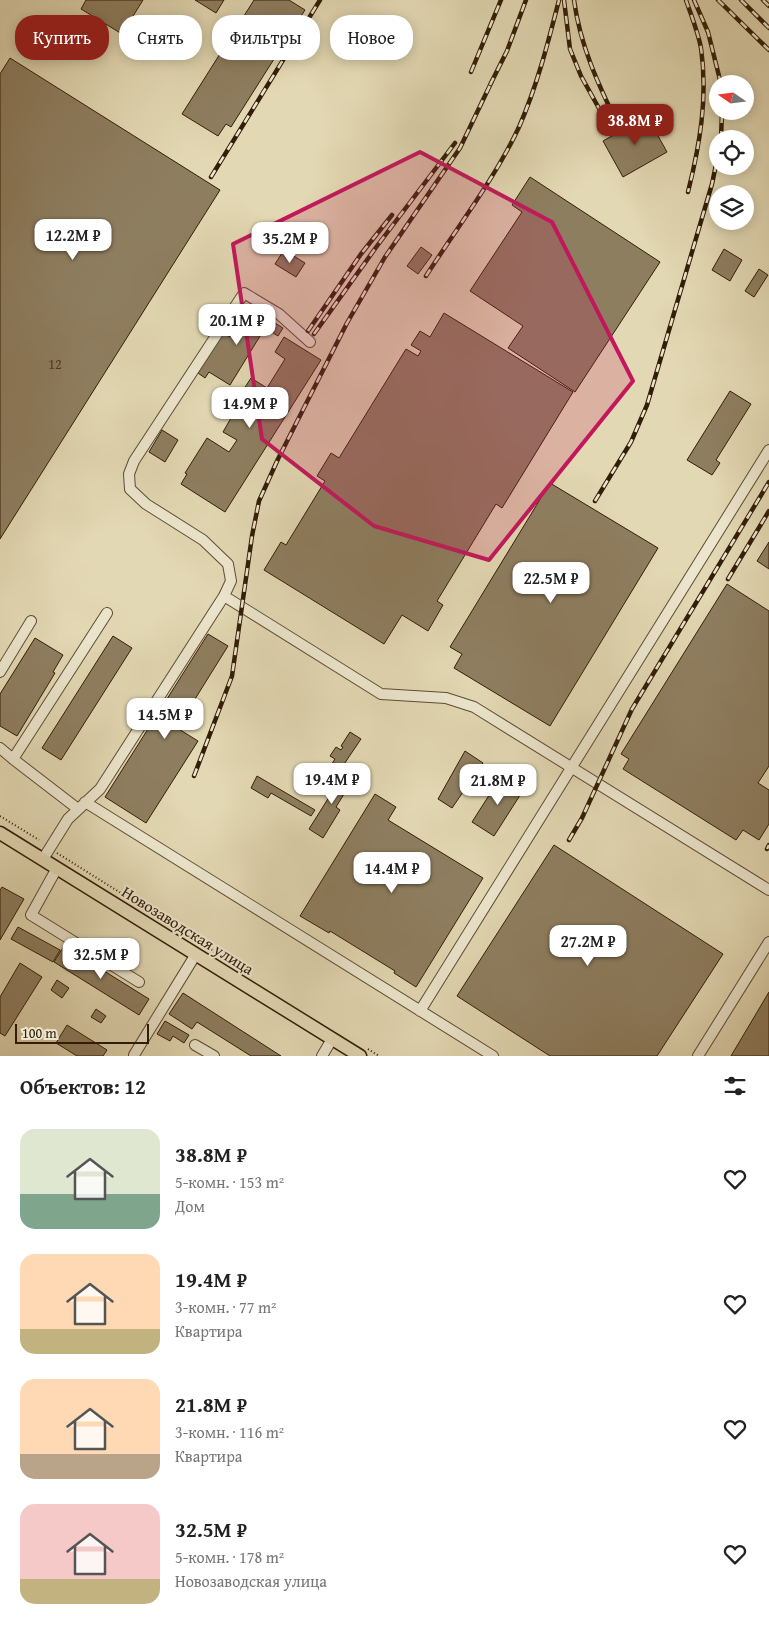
<!DOCTYPE html>
<html lang="ru">
<head>
<meta charset="utf-8">
<style>
  body { margin:0; font-family:"Gentium Book Plus",serif; background:#f2f2f2; color:#222; height:100vh; display:flex; flex-direction:column; font-size:19px; white-space:nowrap }
  * { box-sizing:border-box; margin:0 }
  p { font-size:16px; color:#767676 }
  .icon { flex:none; width:28px; height:28px; fill:none; stroke:currentColor; stroke-width:2; stroke-linecap:round; stroke-linejoin:round }
  .map { position:relative; height:1056px; overflow:hidden }
  .panel { display:flex; flex-direction:column; background:#fff; flex:1 }
  .panel>* { flex:none }
  .banner { position:absolute; left:15px; top:15px; width:500px; height:45px; display:flex; gap:10px }
  .needle { width:32px; rotate:284deg }
  .tools { position:absolute; left:709px; top:75px; display:grid; gap:10px }
  .tools a { display:grid; place-items:center; width:45px; height:45px; border-radius:50%; background:#fff; box-shadow:0 2px 12px #0003; font-size:25px }
  .scale { position:absolute; left:15px; bottom:12px; width:134px; box-sizing:border-box; padding-left:5px; border:2px solid #331d06; border-top:0; font-size:14px; line-height:18px; white-space:nowrap; color:#331d06; -webkit-text-stroke:4px #ece6ce; paint-order:stroke }
  .price { position:absolute; translate:-50% -42px; padding:0 11px; border-radius:10px; background:#fff; color:#222; font-size:16px; line-height:32px; filter:drop-shadow(0 1px 2px #0008) }
  .price::after { content:''; position:absolute; left:50%; top:30px; width:15px; height:11px; margin-left:-8px; background:inherit; clip-path:polygon(0 0,100% 0,50% 100%) }
  .price.on { background:#8f2418; color:#fff }
  ul { padding:0; list-style:none }
  li { display:flex; align-items:center; gap:15px; height:125px; padding:0 20px }
  li span { display:grid; place-items:center; flex:none; width:140px; height:100px; border-radius:15px; color:#555 }
  li>.icon { margin-inline-start:auto }
  span .icon { width:60px; height:60px; fill:#fffc; stroke-width:1 }
  li b { font-size:21px }
  h2 { display:flex; justify-content:space-between; align-items:center; height:60px; padding:0 20px; font-size:21px }
  .pill { padding:0 18px; border-radius:20px; background:#fff; box-shadow:0 2px 12px #0003; font-size:18px; line-height:45px }
  .pill.on { background:#8f2418; color:#fff }
  .map>svg:first-child { display:block }
  .building { fill:#8e7e60; stroke:#331d06 }
  .lines { fill:none; stroke-linecap:round; stroke-linejoin:round }
  .minor-casing { stroke:#5f4c31; stroke-width:12 }
  .major-casing { stroke:#331d06; stroke-width:15 }
  .path { stroke:#331d06; stroke-width:2; stroke-dasharray:1 2.5; stroke-linecap:butt }
  .minor { stroke:#ece6ce; stroke-width:10 }
  .major { stroke:#e2d8b3; stroke-width:12 }
  .rail-casing { stroke:#331d06; stroke-width:4.5 }
  .rail { stroke:#ece6ce; stroke-width:2.5; stroke-dasharray:8; stroke-linecap:butt }
  .marked { fill:#c2185b; fill-opacity:0.2; stroke:#c2185b; stroke-width:4; stroke-linejoin:round }
  .labels { text-anchor:middle; stroke-width:4; stroke-linejoin:round; paint-order:stroke }
  .number-label { font-size:14px; fill:#4a351c }
  .street-label { font-size:16px; fill:#331d06; stroke:#ece6ce }
</style>
</head>
<body>
<div class="map">
<svg width="769" height="1056" viewBox="0 0 769 1056">
  <rect width="100%" height="100%" fill="#e2d8b3"/>
  <filter id="stains"><feTurbulence type="fractalNoise" baseFrequency=".004" numOctaves="4"/><feColorMatrix values="0 0 0 0 .2 0 0 0 0 .09 0 0 0 0 .02 0 0 0 .5 -.17"/></filter>
  <radialGradient id="worn" r=".72"><stop offset=".6" stop-color="#630" stop-opacity="0"/><stop offset="1" stop-color="#630" stop-opacity=".3"/></radialGradient>
  <path class="building" d="M 86,0 L 143,0 L 122,34 L 81,9 Z
    M 195,0 L 224,0 L 216,13 Z
    M 254,0 L 289,0 L 305,10 L 231,127 L 226,124 L 218,136 L 182,114 Z
    M 10,58 L 220,190 L 0,539 L 0,74 Z
    M 647,116 L 667,152 L 623,177 L 603,141 Z
    M 530,177 L 660,262 L 575,392 L 508,348 L 523,326 L 470,291 L 522,212 L 512,205 Z
    M 421,247 L 432,255 L 418,274 L 407,266 Z
    M 724,249 L 742,260 L 730,281 L 712,270 Z
    M 284,250 L 305,263 L 296,277 L 275,264 Z
    M 759,269 L 768,275 L 754,297 L 745,291 Z
    M 249,307 L 283,328 L 278,336 L 265,328 L 230,385 L 209,372 L 205,378 L 198,373 L 223,333 L 230,337 Z
    M 444,313 L 573,392 L 502,508 L 496,504 L 437,601 L 443,605 L 428,631 L 402,615 L 384,644 L 264,570 L 281,542 L 286,545 L 325,481 L 317,476 L 331,453 L 339,458 L 406,349 L 418,356 L 421,351 L 411,345 L 420,331 L 430,337 Z
    M 284,337 L 321,360 L 225,512 L 181,484 L 187,474 L 185,473 L 207,438 L 229,452 L 237,440 L 223,432 L 231,418 L 227,415 L 251,378 L 267,388 L 285,359 L 275,352 Z
    M 730,391 L 751,404 L 716,460 L 720,463 L 712,475 L 687,460 Z
    M 162,430 L 178,440 L 165,462 L 149,452 Z
    M 550,483 L 658,548 L 550,726 L 454,668 L 462,654 L 450,647 Z
    M 769,542 L 769,569 L 757,561 Z
    M 727,584 L 769,611 L 769,766 L 758,783 L 769,790 L 769,824 L 759,840 L 743,830 L 736,840 L 623,769 L 629,759 L 621,754 Z
    M 208,634 L 228,646 L 177,728 L 198,741 L 146,823 L 105,797 Z
    M 113,636 L 132,648 L 61,760 L 42,748 Z
    M 35,638 L 63,655 L 53,672 L 55,673 L 17,736 L 0,726 L 0,694 Z
    M 350,732 L 361,739 L 328,788 L 321,783 L 323,780 L 318,777 L 323,767 L 328,770 L 335,759 L 330,756 L 336,747 L 341,750 L 343,747 L 341,746 Z
    M 465,751 L 483,763 L 452,808 L 438,799 Z
    M 348,767 L 357,773 L 336,807 L 340,810 L 323,838 L 309,829 Z
    M 502,775 L 524,789 L 494,836 L 472,822 Z
    M 257,776 L 315,810 L 311,816 L 271,793 L 268,798 L 251,788 Z
    M 375,794 L 396,807 L 388,820 L 483,878 L 416,987 L 394,973 L 395,971 L 330,931 L 329,933 L 300,916 Z
    M 554,845 L 723,954 L 657,1056 L 550,1056 L 457,996 Z
    M 2,887 L 24,899 L 0,940 L 0,890 Z
    M 18,927 L 60,950 L 53,962 L 11,939 Z
    M 64,946 L 149,999 L 139,1015 L 54,962 Z
    M 20,963 L 42,977 L 5,1036 L 0,1033 L 0,997 Z
    M 57,980 L 69,988 L 62,998 L 51,990 Z
    M 769,992 L 769,1056 L 731,1056 Z
    M 183,993 L 281,1056 L 251,1056 L 197,1022 L 192,1029 L 169,1014 Z
    M 96,1009 L 106,1016 L 101,1023 L 91,1017 Z
    M 165,1021 L 189,1035 L 184,1043 L 173,1036 L 170,1041 L 157,1034 Z
    M 67,1025 L 107,1050 L 103,1056 L 77,1056 L 56,1043 Z"/>
  <g class="lines">
    <g class="minor-casing">
      <path id="minor" d="M 224,596 L 381,694 L 446,698 L 474,707 L 769,890
        M 0,672 L 31,621
        M 0,748 L 13,759
        M 85,802 L 493,1056
        M 78,809 L 13,759 L 107,613
        M 43,859 L 68,819 L 100,789 L 224,596 L 231,581 L 228,564 L 203,540 L 146,504 L 130,489 L 129,474 L 134,461 L 244,293 L 279,314 L 310,342
        M 57,868 L 31,915 L 139,982
        M 420,1011 L 769,450
        M 195,1045 L 214,1056
        M 134,1055 L 196,954
        M 322,1056 L 332,1039
        M 698,1056 L 769,942"/>
    </g>
    <g class="major-casing">
      <path id="major" d="M 0,833 L 360,1056"/>
    </g>
    <path class="path" d="M 0,816 L 39,840
      M 57,853 L 250,974
      M 368,1049 L 379,1056"/>
    <use href="#minor" class="minor"/>
    <use href="#major" class="major"/>
    <g class="rail-casing">
      <path id="rail" d="M 564,0 L 570,49 L 581,76 L 611,130
        M 574,0 C 580,45 598,84 618,125
        M 686,0 C 691,15 698,32 701,48 C 708,97 700,144 688,192
        M 694,0 L 708,32 L 721,84
        M 718,0 L 769,50
        M 741,0 L 769,28
        M 763,0 L 769,6
        M 471,72 L 501,0
        M 490,85 L 507,51 L 526,0
        M 721,139 L 722,111
        M 211,177 L 320,0
        M 426,276 C 456,229 496,177 519,127 C 537,86 548,43 559,0
        M 308,331 L 361,254 L 392,215
        M 314,334 L 377,246 L 455,143
        M 595,501 L 631,442 L 647,405 L 712,184 L 718,155
        M 728,579 L 769,511
        M 194,776 L 232,676 L 252,536 L 259,501 L 278,459 L 347,323 L 385,257 L 460,148 L 493,79
        M 569,840 L 582,818 L 632,709 L 769,482
        M 767,849 L 769,845"/>
    </g>
    <use href="#rail" class="rail"/>
  </g>
  <path class="marked" d="M 420,152 L 552,222 L 633,381 L 489,560 L 374,526 L 262,439 L 233,244 Z"/>
  <g class="labels">
    <g class="number-label">
      <text x="55" y="369">12</text>
    </g>
    <g class="street-label">
      <text transform="translate(188 930) rotate(32)" y="6">Новозаводская улица</text>
    </g>
  </g>
  <rect width="100%" height="100%" filter="url(#stains)"/>
  <rect width="100%" height="100%" fill="url(#worn)"/>
</svg>
<div class="tools">
<a><svg class="needle" viewBox="-14 -14 28 28"><path d="M0-13l5 13h-10z" fill="#e53935"/><path d="M0 13l5-13h-10z" fill="#767676"/></svg></a>
<a><svg class="icon" aria-label="locate" viewBox="0 0 24 24"><circle cx="12" cy="12" r="6"/><path d="M12 2v4M12 18v4M2 12h4M18 12h4"/></svg></a>
<a><svg class="icon" aria-label="layers" viewBox="0 0 24 24"><path d="M12 4l9 5-9 5-9-5zM3 14l9 5 9-5"/></svg></a>
</div>
<div class="scale">100 m</div>
<b class="price on" style="left:635px;top:146px">38.8M ₽</b>
<b class="price" style="left:73px;top:261px">12.2M ₽</b>
<b class="price" style="left:290px;top:264px">35.2M ₽</b>
<b class="price" style="left:237px;top:346px">20.1M ₽</b>
<b class="price" style="left:250px;top:429px">14.9M ₽</b>
<b class="price" style="left:551px;top:604px">22.5M ₽</b>
<b class="price" style="left:165px;top:740px">14.5M ₽</b>
<b class="price" style="left:332px;top:805px">19.4M ₽</b>
<b class="price" style="left:498px;top:806px">21.8M ₽</b>
<b class="price" style="left:392px;top:894px">14.4M ₽</b>
<b class="price" style="left:588px;top:967px">27.2M ₽</b>
<b class="price" style="left:101px;top:980px">32.5M ₽</b>
<div class="banner">
<a class="pill on">Купить</a>
<a class="pill">Снять</a>
<a class="pill">Фильтры</a>
<a class="pill">Новое</a>
</div>
</div>
<section class="panel">
<h2>Объектов: 12<svg class="icon" aria-label="filters" viewBox="0 0 24 24"><path d="M4 7h16M4 17h16"/><circle cx="9" cy="7" r="2"/><circle cx="15" cy="17" r="2"/></svg></h2>
<ul>
<li><span style="background:linear-gradient(#dfe7d0 65%,#7fa58c 0)"><svg class="icon" aria-label="home" viewBox="0 0 24 24"><path d="M3 11l9-7 9 7M6 9v11h12V9"/></svg></span><div><b>38.8M ₽</b><p>5-комн. · 153 m²</p><p>Дом</p></div><svg class="icon" aria-label="heart" viewBox="0 0 24 24"><path d="M12 20l-8-8c-3-5 5-10 8-4 3-6 11-1 8 4z"/></svg></li>
<li><span style="background:linear-gradient(#ffd9b3 75%,#c2b280 0)"><svg class="icon" aria-label="home" viewBox="0 0 24 24"><path d="M3 11l9-7 9 7M6 9v11h12V9"/></svg></span><div><b>19.4M ₽</b><p>3-комн. · 77 m²</p><p>Квартира</p></div><svg class="icon" aria-label="heart" viewBox="0 0 24 24"><path d="M12 20l-8-8c-3-5 5-10 8-4 3-6 11-1 8 4z"/></svg></li>
<li><span style="background:linear-gradient(#ffd9b3 75%,#b9a48a 0)"><svg class="icon" aria-label="home" viewBox="0 0 24 24"><path d="M3 11l9-7 9 7M6 9v11h12V9"/></svg></span><div><b>21.8M ₽</b><p>3-комн. · 116 m²</p><p>Квартира</p></div><svg class="icon" aria-label="heart" viewBox="0 0 24 24"><path d="M12 20l-8-8c-3-5 5-10 8-4 3-6 11-1 8 4z"/></svg></li>
<li><span style="background:linear-gradient(#f6c9c9 75%,#c2b280 0)"><svg class="icon" aria-label="home" viewBox="0 0 24 24"><path d="M3 11l9-7 9 7M6 9v11h12V9"/></svg></span><div><b>32.5M ₽</b><p>5-комн. · 178 m²</p><p>Новозаводская улица</p></div><svg class="icon" aria-label="heart" viewBox="0 0 24 24"><path d="M12 20l-8-8c-3-5 5-10 8-4 3-6 11-1 8 4z"/></svg></li>
</ul>
</section>
</body>
</html>
